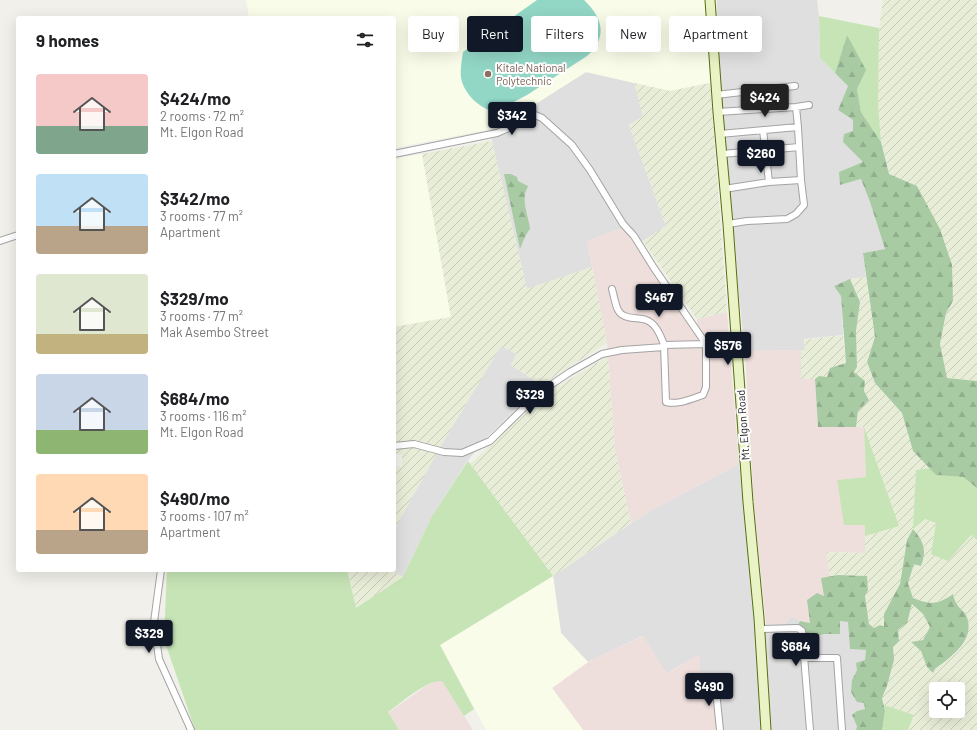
<!DOCTYPE html>
<html lang="en">
<head>
<meta charset="utf-8">
<style>
  body { margin:0; font-family:Barlow,sans-serif; background:#f2f2f2; color:#202124; height:100vh; display:flex; flex-direction:column; font-size:15px; white-space:nowrap }
  * { box-sizing:border-box; margin:0 }
  p { font-size:13px; color:#757577 }
  .icon { flex:none; width:22px; height:22px; fill:none; stroke:currentColor; stroke-width:2; stroke-linecap:round; stroke-linejoin:round }
  .map { position:relative; flex:1; overflow:hidden }
  .side { position:absolute; left:16px; top:16px; width:380px; height:556px; display:flex; flex-direction:column; background:#fff; border-radius:4px; box-shadow:0 4px 16px #0002 }
  .side>* { flex:none }
  .hud { position:absolute; left:408px; top:16px; width:380px; height:36px; display:flex; gap:8px }
  .fabs { position:absolute; left:929px; top:682px; display:grid; gap:8px }
  .fabs a { display:grid; place-items:center; width:36px; height:36px; border-radius:4px; background:#fff; box-shadow:0 4px 16px #0002; font-size:20px }
  .price { position:absolute; translate:-50% -34px; padding:0 9px; border-radius:4px; background:#111827; color:#fff; font-size:13px; line-height:26px; filter:drop-shadow(0 1px 2px #0008) }
  .price::after { content:''; position:absolute; left:50%; top:24px; width:12px; height:9px; margin-left:-6px; background:inherit; clip-path:polygon(0 0,100% 0,50% 100%) }
  .price.selected { background:#222; color:#fff }
  ul { padding:0; list-style:none }
  li { display:flex; align-items:center; gap:12px; height:100px; padding:0 20px }
  li span { display:grid; place-items:center; flex:none; width:112px; height:80px; border-radius:4px; color:#555 }
  li>.icon { margin-inline-start:auto }
  span .icon { width:48px; height:48px; fill:#fffc; stroke-width:1 }
  li b { font-size:17px }
  h2 { display:flex; justify-content:space-between; align-items:center; height:48px; padding:0 20px; font-size:17px }
  .tag { padding:0 14px; border-radius:4px; background:#fff; box-shadow:0 4px 16px #0002; font-size:14px; line-height:36px }
  .tag.selected { background:#111827; color:#fff }
  .map>svg:first-child { display:block }
  .residential { fill:#e0dfdf }
  .commercial { fill:#efdfdc }
  .education { fill:#f9fce8 }
  .farmland { fill:url(#farmland-furrows); fill-rule:evenodd }
  .grass { fill:#c6e4b6 }
  .forest { fill:url(#forest-firs) }
  .pitch { fill:#92d6c6 }
  .lines { fill:none; stroke-linecap:round; stroke-linejoin:round }
  .street-casing { stroke:#a3a3a3; stroke-width:8 }
  .secondary-casing { stroke:#566f13; stroke-width:11 }
  .street { stroke:#fff; stroke-width:6 }
  .secondary { stroke:#eaf3c5; stroke-width:9 }
  .education-dot { fill:#8d6e63; stroke:#fff; stroke-width:1.5 }
  .labels { text-anchor:middle; stroke-width:4; stroke-linejoin:round; paint-order:stroke }
  .education-label { font-size:11px; fill:#785e54; stroke:#fff; text-anchor:start }
  .street-label { font-size:11px; fill:#222; stroke:#fff }
</style>
</head>
<body>
<div class="map">
<svg width="977" height="730" viewBox="0 0 977 730">
  <defs>
    <pattern id="farmland-furrows" width="10" height="10" patternUnits="userSpaceOnUse"><rect width="10" height="10" fill="#e8edd8"/><path d="M-1 1l2-2M0 10L10 0M9 11l2-2" fill="none" stroke="#c7cbb9"/></pattern>
    <pattern id="forest-firs" width="22" height="20" patternUnits="userSpaceOnUse"><rect width="22" height="20" fill="#a9cba4"/><path d="M5 1l3.5 6h-7zM16 11l3.5 6h-7z" fill="#91ae8d"/></pattern>
  </defs>
  <rect width="100%" height="100%" fill="#f1f0ea"/>
  <path class="residential" d="M 717,0 L 817,0 L 819,16 L 820,58 L 848,86 L 838,110 L 853,120 L 853,131 L 863,162 L 840,185 L 861,179 L 870,202 L 885,249 L 863,253 L 866,277 L 850,279 L 841,296 L 843,335 L 804,339 L 805,350 L 745,351 L 726,175 L 718,69 Z
    M 586,72 L 634,83 L 643,116 L 629,125 L 666,226 L 643,241 L 623,228 L 587,241 L 592,267 L 527,289 L 492,141 L 491,129 L 537,103 Z
    M 501,346 L 517,354 L 511,365 L 541,385 L 487,437 L 466,463 L 432,516 L 403,577 L 389,570 L 394,570 L 394,530 L 440,447 Z
    M 739,464 L 756,625 L 785,624 L 791,616 L 800,621 L 798,625 L 804,627 L 806,638 L 825,634 L 840,634 L 840,621 L 849,622 L 850,649 L 866,650 L 865,660 L 857,670 L 852,680 L 864,703 L 865,710 L 857,711 L 857,726 L 856,730 L 722,730 L 717,678 L 700,680 L 700,655 L 677,667 L 667,674 L 642,636 L 588,662 L 561,634 L 553,576 L 648,512 Z"/>
  <path class="commercial" d="M 623,228 L 697,335 L 697,319 L 727,312 L 739,464 L 648,512 L 631,523 L 615,450 L 607,343 L 587,241 Z
    M 801,350 L 801,379 L 815,379 L 818,427 L 864,427 L 866,477 L 838,480 L 865,525 L 865,553 L 826,552 L 830,577 L 821,578 L 825,596 L 808,612 L 811,623 L 800,621 L 791,616 L 785,624 L 766,624 L 754,508 L 745,351 Z
    M 643,636 L 667,674 L 700,654 L 700,679 L 717,678 L 722,730 L 583,730 L 552,688 L 588,662 Z
    M 436,681 L 442,681 L 473,730 L 399,730 L 388,713 L 426,686 Z"/>
  <path class="education" d="M 246,0 L 707,0 L 710,83 L 670,91 L 586,72 L 531,107 L 491,129 L 394,148 L 394,18 L 249,18 Z
    M 422,154 L 451,317 L 394,327 L 394,159 Z
    M 553,576 L 561,633 L 588,662 L 552,688 L 583,730 L 486,730 L 440,645 Z"/>
  <path class="farmland" d="M 883,0 L 977,0 L 977,381 L 947,378 L 940,344 L 946,313 L 953,301 L 917,186 L 889,174 L 881,142 L 878,104 L 879,28 Z
    M 634,83 L 670,91 L 710,83 L 727,312 L 697,319 L 643,241 L 666,226 L 629,125 L 643,116 Z
    M 492,141 L 527,289 L 592,267 L 607,343 L 541,385 L 511,365 L 516,354 L 501,346 L 440,447 L 415,441 L 394,443 L 394,327 L 451,317 L 422,154 Z
    M 866,277 L 875,337 L 867,362 L 875,383 L 902,413 L 913,451 L 930,468 L 916,470 L 914,528 L 925,519 L 936,523 L 931,554 L 971,535 L 977,540 L 977,730 L 908,730 L 914,715 L 884,705 L 882,698 L 887,686 L 894,660 L 893,647 L 899,641 L 898,630 L 907,623 L 912,604 L 923,614 L 930,627 L 923,640 L 912,643 L 921,651 L 927,667 L 934,673 L 935,669 L 959,651 L 966,615 L 957,605 L 953,594 L 947,598 L 935,603 L 923,602 L 913,598 L 908,583 L 914,564 L 907,540 L 900,584 L 884,614 L 884,627 L 874,628 L 869,624 L 865,596 L 867,576 L 838,575 L 830,577 L 826,552 L 865,553 L 865,536 L 899,526 L 864,427 L 856,427 L 858,410 L 869,400 L 854,372 L 857,367 L 856,331 L 860,302 L 850,279 ZM 936,689 L 958,689 L 958,711 L 936,711 Z
    M 843,335 L 846,363 L 830,368 L 827,377 L 819,376 L 815,379 L 801,379 L 801,350 L 805,350 L 804,340 Z
    M 608,356 L 615,450 L 631,523 L 553,576 L 470,464 L 546,394 Z
    M 413,447 L 437,453 L 394,530 L 394,466 L 402,467 L 402,455 L 394,453 L 394,448 Z
    M 347,570 L 389,570 L 403,577 L 356,608 Z"/>
  <path class="grass" d="M 819,16 L 879,28 L 878,104 L 881,142 L 861,112 L 847,35 L 835,73 L 820,58 Z
    M 864,427 L 899,526 L 865,536 L 865,525 L 844,525 L 837,480 L 866,477 Z
    M 468,461 L 553,576 L 440,645 L 474,709 L 464,716 L 442,681 C 426,680 401,703 388,712 L 399,730 L 195,730 L 164,639 L 167,570 L 347,570 L 356,608 L 403,577 L 432,516 Z
    M 930,468 L 936,475 L 963,477 L 977,488 L 977,540 L 971,535 L 948,561 L 931,554 L 936,523 L 925,519 L 913,529 L 916,470 Z
    M 884,705 L 914,715 L 908,730 L 882,730 L 885,711 Z"/>
  <path class="forest" d="M 847,35 L 866,70 L 857,89 L 861,112 L 881,142 L 889,174 L 917,186 L 940,229 L 952,265 L 953,301 L 946,313 L 940,344 L 947,378 L 977,381 L 977,488 L 963,477 L 936,475 L 913,451 L 902,413 L 875,383 L 867,362 L 875,337 L 863,253 L 885,249 L 870,202 L 861,179 L 840,185 L 839,172 L 863,162 L 843,142 L 844,134 L 853,131 L 853,120 L 838,110 L 848,86 L 835,73 Z
    M 504,174 L 511,174 L 517,177 L 518,181 L 528,186 C 527,189 525,192 525,195 C 523,206 529,218 530,229 C 525,235 523,242 520,249 Z
    M 850,279 L 860,302 L 856,331 L 857,367 L 854,372 L 865,381 L 864,391 L 869,400 L 858,411 L 856,427 L 818,427 L 815,379 L 819,376 L 827,377 L 830,368 L 846,363 L 841,296 L 834,286 Z
    M 913,529 C 924,542 927,550 921,566 L 914,564 L 908,583 L 913,598 C 931,605 937,605 953,594 C 954,598 955,602 958,606 C 960,609 964,611 966,615 C 977,639 951,657 935,669 L 933,673 L 927,667 L 921,651 L 911,642 L 923,640 L 930,627 L 923,614 L 912,604 L 907,623 L 898,630 L 899,641 L 893,647 L 894,660 L 887,686 L 882,698 L 885,711 L 882,730 L 856,730 L 857,726 L 852,715 L 857,711 L 865,709 L 864,703 L 857,702 L 851,692 L 852,680 L 857,670 L 856,663 L 865,660 L 866,650 L 850,649 L 848,622 L 840,621 L 840,634 L 825,634 L 806,638 L 804,628 L 798,625 L 800,621 L 810,623 L 807,600 L 817,593 L 824,596 L 821,578 L 838,575 L 867,576 L 868,590 L 865,596 L 869,624 L 874,628 L 880,625 L 884,627 L 884,614 L 900,584 L 907,540 Z"/>
  <path class="pitch" d="M 537,0 L 584,0 C 603,18 608,37 587,56 L 527,95 L 495,112 C 480,109 463,93 461,77 C 460,69 462,60 463,52 Z"/>
  <g class="lines">
    <g class="street-casing">
      <path id="street" d="M 716,95 L 795,86
        M 796,107 L 798,127
        M 718,112 L 796,107 L 809,105
        M 763,130 L 769,182
        M 720,134 L 798,127 L 801,180 L 804,205 L 796,214 L 787,219 L 747,221 L 728,224
        M 394,154 L 497,133 L 518,124 L 528,117 L 535,115 L 542,118 L 572,145 L 590,170 L 623,224 L 634,236 L 654,268 L 706,344 L 706,387 L 703,395 C 691,399 678,405 666,402 L 664,345
        M 722,154 L 799,147
        M 724,189 L 769,182 L 801,180
        M 0,241 L 18,235
        M 612,289 C 614,296 615,304 618,310 C 623,320 637,317 646,320 C 656,323 661,336 664,345 L 706,344 L 737,339
        M 394,446 L 414,444 L 444,452 L 462,453 L 490,441 L 539,393 L 570,372 L 602,354 L 622,350 L 664,347
        M 161,570 L 154,622 L 159,659 L 191,730
        M 759,629 L 798,628 L 802,631 L 810,730
        M 805,658 L 837,658 L 842,730
        M 715,681 L 720,730"/>
    </g>
    <g class="secondary-casing">
      <path id="secondary" d="M 710,0 L 718,112 L 728,224 L 748,502 L 759,618 L 766,730"/>
    </g>
    <use href="#street" class="street"/>
    <use href="#secondary" class="secondary"/>
  </g>
  <circle class="education-dot" cx="488" cy="74" r="4"/>
  <g class="labels">
    <g class="education-label">
      <text x="496" y="72">Kitale National<tspan x="496" dy="13">Polytechnic</tspan></text>
    </g>
    <g class="street-label">
      <text transform="translate(743 425) rotate(-94)" y="4">Mt. Elgon Road</text>
    </g>
  </g>
</svg>
<div class="fabs">
<a><svg class="icon" aria-label="locate" viewBox="0 0 24 24"><circle cx="12" cy="12" r="6"/><path d="M12 2v4M12 18v4M2 12h4M18 12h4"/></svg></a>
</div>
<b class="price selected" style="left:765px;top:118px">$424</b>
<b class="price" style="left:512px;top:136px">$342</b>
<b class="price" style="left:761px;top:174px">$260</b>
<b class="price" style="left:659px;top:318px">$467</b>
<b class="price" style="left:728px;top:366px">$576</b>
<b class="price" style="left:530px;top:415px">$329</b>
<b class="price" style="left:149px;top:654px">$329</b>
<b class="price" style="left:796px;top:667px">$684</b>
<b class="price" style="left:709px;top:707px">$490</b>
<div class="hud">
<a class="tag">Buy</a>
<a class="tag selected">Rent</a>
<a class="tag">Filters</a>
<a class="tag">New</a>
<a class="tag">Apartment</a>
</div>
<section class="side">
<h2>9 homes<svg class="icon" aria-label="filters" viewBox="0 0 24 24"><path d="M4 7h16M4 17h16"/><circle cx="9" cy="7" r="2"/><circle cx="15" cy="17" r="2"/></svg></h2>
<ul>
<li><span style="background:linear-gradient(#f6c9c9 65%,#7fa58c 0)"><svg class="icon" aria-label="home" viewBox="0 0 24 24"><path d="M3 11l9-7 9 7M6 9v11h12V9"/></svg></span><div><b>$424/mo</b><p>2 rooms · 72 m²</p><p>Mt. Elgon Road</p></div></li>
<li><span style="background:linear-gradient(#bfe0f5 65%,#b9a48a 0)"><svg class="icon" aria-label="home" viewBox="0 0 24 24"><path d="M3 11l9-7 9 7M6 9v11h12V9"/></svg></span><div><b>$342/mo</b><p>3 rooms · 77 m²</p><p>Apartment</p></div></li>
<li><span style="background:linear-gradient(#dfe7d0 75%,#c2b280 0)"><svg class="icon" aria-label="home" viewBox="0 0 24 24"><path d="M3 11l9-7 9 7M6 9v11h12V9"/></svg></span><div><b>$329/mo</b><p>3 rooms · 77 m²</p><p>Mak Asembo Street</p></div></li>
<li><span style="background:linear-gradient(#c9d6e8 70%,#8fb573 0)"><svg class="icon" aria-label="home" viewBox="0 0 24 24"><path d="M3 11l9-7 9 7M6 9v11h12V9"/></svg></span><div><b>$684/mo</b><p>3 rooms · 116 m²</p><p>Mt. Elgon Road</p></div></li>
<li><span style="background:linear-gradient(#ffd9b3 70%,#b9a48a 0)"><svg class="icon" aria-label="home" viewBox="0 0 24 24"><path d="M3 11l9-7 9 7M6 9v11h12V9"/></svg></span><div><b>$490/mo</b><p>3 rooms · 107 m²</p><p>Apartment</p></div></li>
</ul>
</section>
</div>
</body>
</html>
